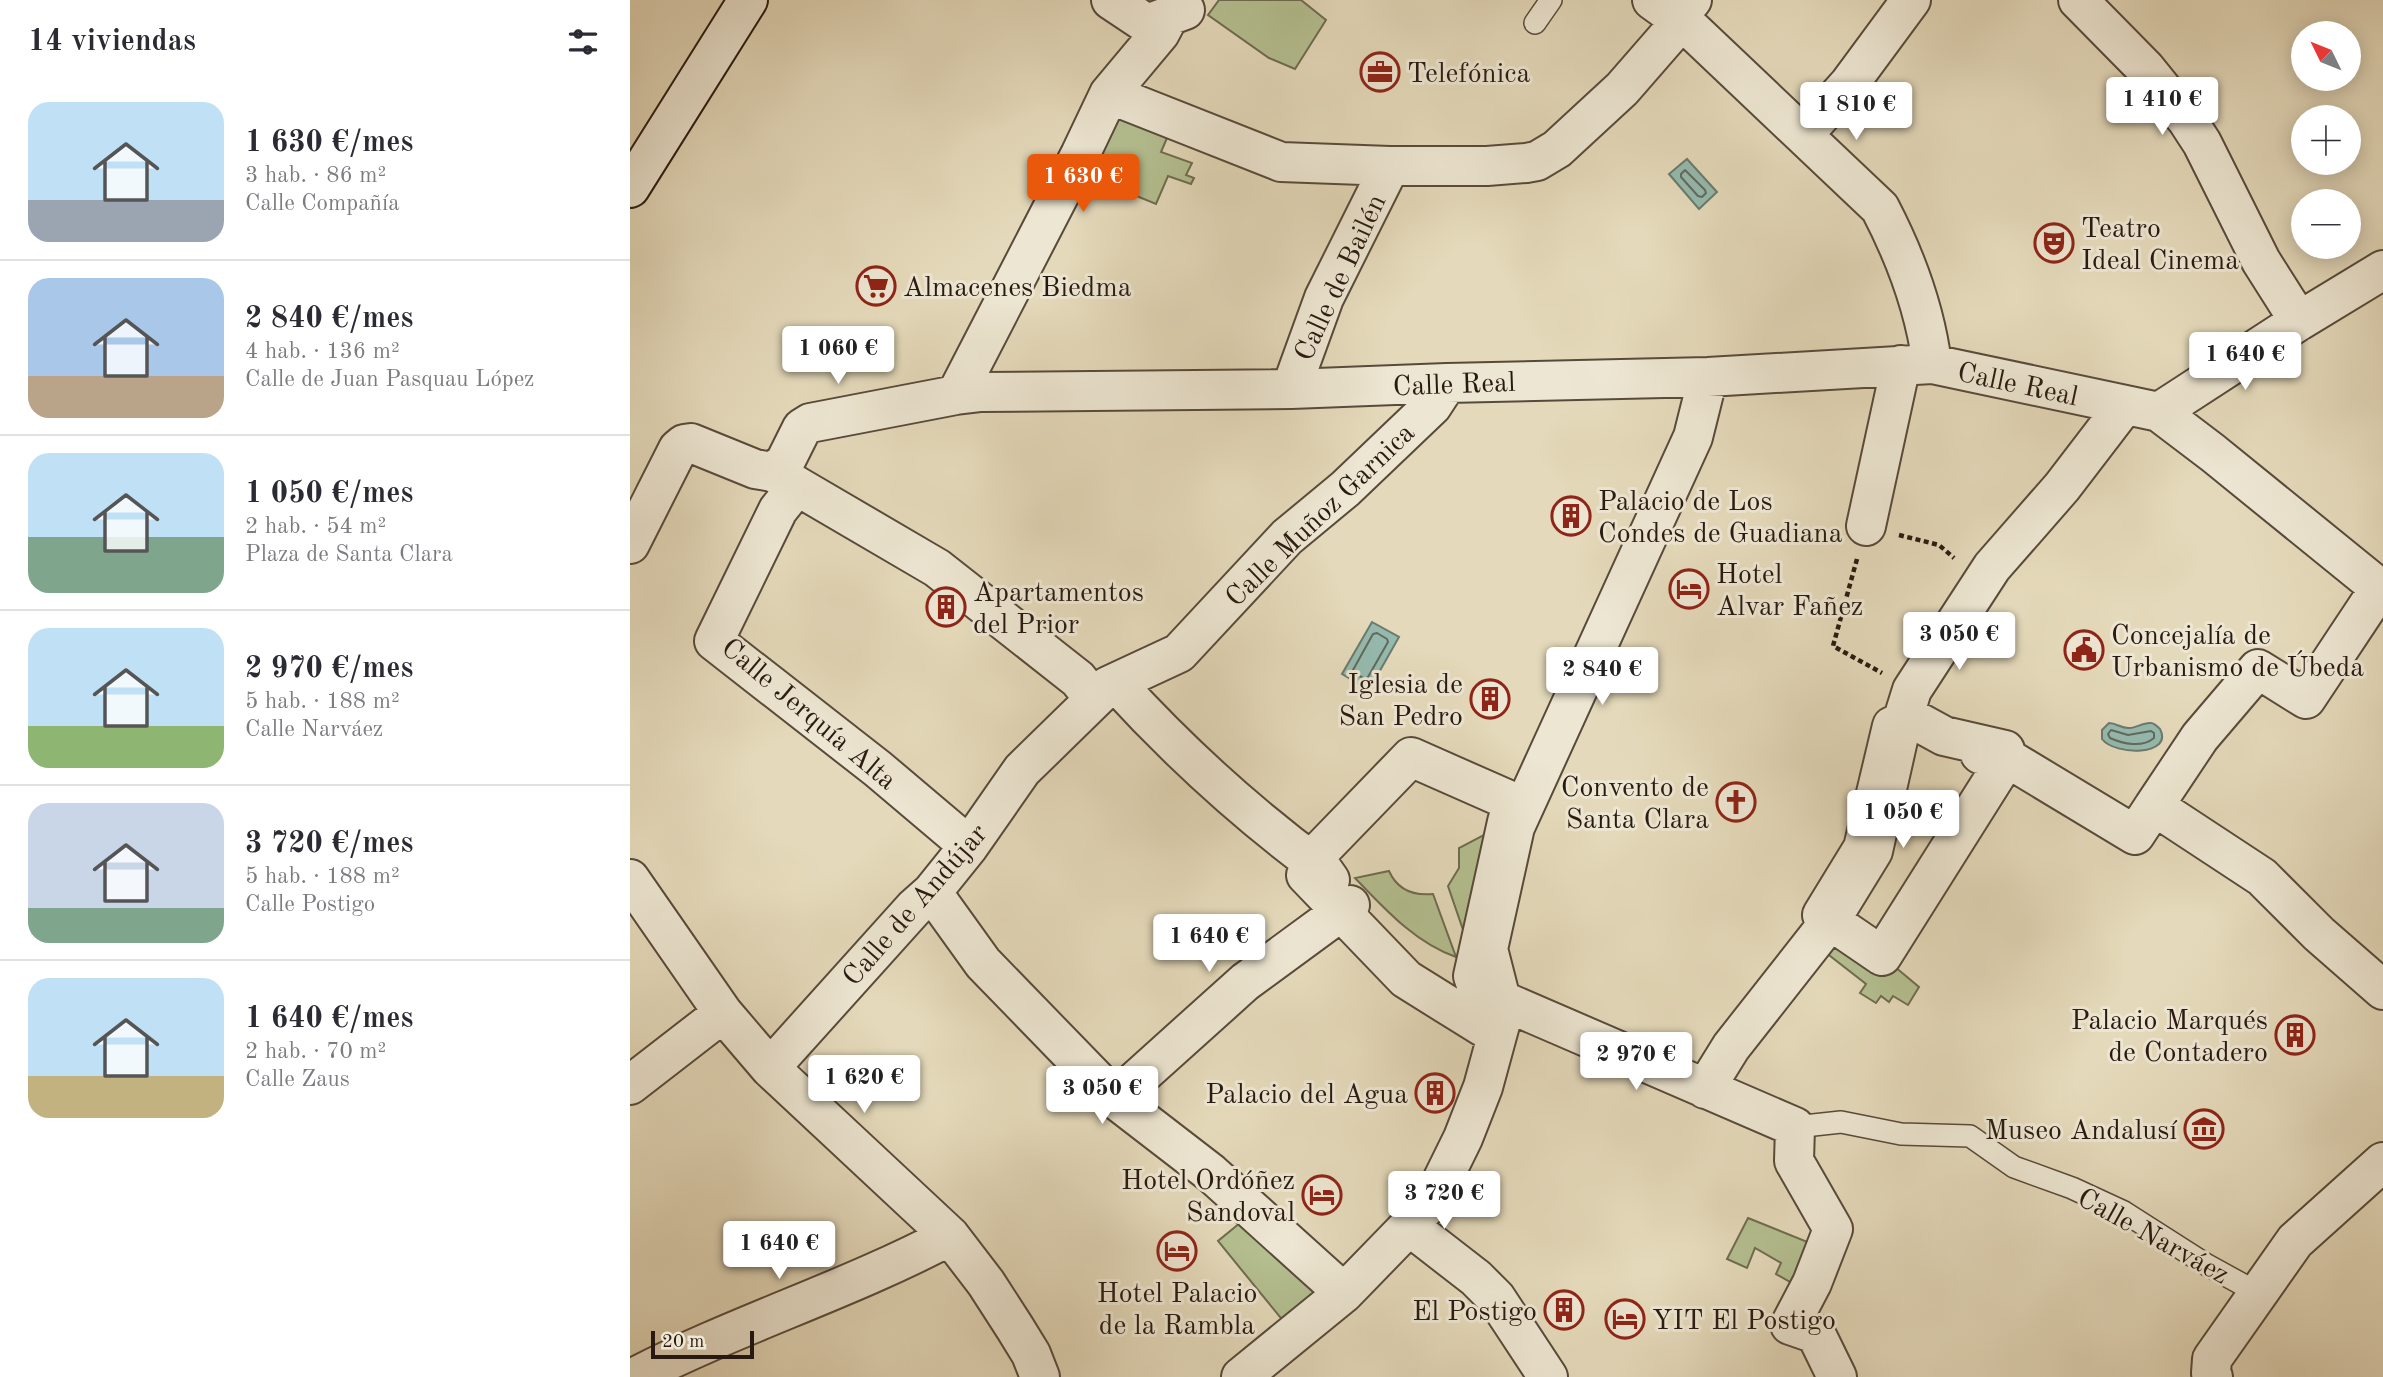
<!DOCTYPE html>
<html lang="es">
<head>
<meta charset="utf-8">
<style>
  body { margin:0; font-family:"Old Standard TT",serif; background:#f7f7f7; color:#2b2b33; height:100vh; display:flex; flex-direction:column; font-size:26px; white-space:nowrap }
  * { box-sizing:border-box; margin:0 }
  p { font-size:23px; color:#7c7c81 }
  .icon { flex:none; width:38px; height:38px; fill:none; stroke:currentColor; stroke-width:2; stroke-linecap:round; stroke-linejoin:round }
  .map { position:relative; flex:1; overflow:hidden }
  .panel { display:flex; flex-direction:column; background:#fff; width:630px }
  .panel>* { flex:none }
  .needle { width:46px; rotate:313deg }
  .fabs { position:absolute; left:1661px; top:21px; display:grid; gap:14px }
  .fabs a { display:grid; place-items:center; width:70px; height:70px; border-radius:50%; background:#fff; box-shadow:0 4px 18px #0003; font-size:35px }
  .scale { position:absolute; left:21px; bottom:18px; width:103px; box-sizing:border-box; padding-left:7px; border:4px solid #291a11; border-top:0; font-size:19px; line-height:24px; white-space:nowrap; color:#291a11; -webkit-text-stroke:5px #ede6d2; paint-order:stroke }
  .price { position:absolute; translate:-50% -60px; padding:0 16px; border-radius:7px; background:#fff; color:#222; font-size:23px; line-height:46px; filter:drop-shadow(0 2px 4px #0008) }
  .price::after { content:''; position:absolute; left:50%; top:42px; width:21px; height:16px; margin-left:-10px; background:inherit; clip-path:polygon(0 0,100% 0,50% 100%) }
  .price.selected { background:#ea580c; color:#fff }
  ul { padding:0; list-style:none }
  li { display:flex; align-items:center; gap:21px; height:175px; padding:0 28px }
  li+li { border-top:2px solid #e1e1e2 }
  li span { display:grid; place-items:center; flex:none; width:196px; height:140px; border-radius:21px; color:#555 }
  li>.icon { margin-inline-start:auto }
  span .icon { width:84px; height:84px; fill:#fffc; stroke-width:1 }
  li b { font-size:30px }
  h2 { display:flex; justify-content:space-between; align-items:center; height:84px; padding:0 28px; font-size:30px }
  main { display:flex; flex:1; min-height:0 }
  .map>svg:first-child { display:block }
  .green { fill:#b4bf90; stroke:#6e6c50; stroke-width:2 }
  .water { fill:#95baae; stroke:#6a7a6f; stroke-width:2 }
  .lines { fill:none; stroke-linecap:round; stroke-linejoin:round }
  .shore { stroke:#5f6a60; stroke-width:2 }
  .lane-casing { stroke:#584a3b; stroke-width:24 }
  .street-casing { stroke:#584a3b; stroke-width:42 }
  .secondary-casing { stroke:#291a11; stroke-width:42 }
  .path { stroke:#291a11; stroke-width:4.5; stroke-dasharray:5 3.5; stroke-linecap:butt }
  .lane { stroke:#ede6d2; stroke-width:21 }
  .street { stroke:#ede6d2; stroke-width:38 }
  .secondary { stroke:#ede6d2; stroke-width:38 }
  .labels { text-anchor:middle; stroke-width:6; stroke-linejoin:round; paint-order:stroke }
  .poi-label { font-size:28px; fill:#291a11; stroke:#ede6d2; text-anchor:start }
  .street-label { font-size:28px; fill:#291a11; stroke:#ede6d2 }
</style>
</head>
<body>
<main>
<section class="panel">
<h2>14 viviendas<svg class="icon" aria-label="filters" viewBox="0 0 24 24"><path d="M4 7h16M4 17h16"/><circle cx="9" cy="7" r="2"/><circle cx="15" cy="17" r="2"/></svg></h2>
<ul>
<li><span style="background:linear-gradient(#bfe0f5 70%,#9aa5b1 0)"><svg class="icon" aria-label="home" viewBox="0 0 24 24"><path d="M3 11l9-7 9 7M6 9v11h12V9"/></svg></span><div><b>1 630 €/mes</b><p>3 hab. · 86 m²</p><p>Calle Compañía</p></div></li>
<li><span style="background:linear-gradient(#a9c7e8 70%,#b9a48a 0)"><svg class="icon" aria-label="home" viewBox="0 0 24 24"><path d="M3 11l9-7 9 7M6 9v11h12V9"/></svg></span><div><b>2 840 €/mes</b><p>4 hab. · 136 m²</p><p>Calle de Juan Pasquau López</p></div></li>
<li><span style="background:linear-gradient(#bfe0f5 60%,#7fa58c 0)"><svg class="icon" aria-label="home" viewBox="0 0 24 24"><path d="M3 11l9-7 9 7M6 9v11h12V9"/></svg></span><div><b>1 050 €/mes</b><p>2 hab. · 54 m²</p><p>Plaza de Santa Clara</p></div></li>
<li><span style="background:linear-gradient(#bfe0f5 70%,#8fb573 0)"><svg class="icon" aria-label="home" viewBox="0 0 24 24"><path d="M3 11l9-7 9 7M6 9v11h12V9"/></svg></span><div><b>2 970 €/mes</b><p>5 hab. · 188 m²</p><p>Calle Narváez</p></div></li>
<li><span style="background:linear-gradient(#c9d6e8 75%,#7fa58c 0)"><svg class="icon" aria-label="home" viewBox="0 0 24 24"><path d="M3 11l9-7 9 7M6 9v11h12V9"/></svg></span><div><b>3 720 €/mes</b><p>5 hab. · 188 m²</p><p>Calle Postigo</p></div></li>
<li><span style="background:linear-gradient(#bfe0f5 70%,#c2b280 0)"><svg class="icon" aria-label="home" viewBox="0 0 24 24"><path d="M3 11l9-7 9 7M6 9v11h12V9"/></svg></span><div><b>1 640 €/mes</b><p>2 hab. · 70 m²</p><p>Calle Zaus</p></div></li>
</ul>
</section>
<div class="map">
<svg width="1753" height="1377" viewBox="0 0 1753 1377">
  <rect width="100%" height="100%" fill="#e4d9ba"/>
  <filter id="stains"><feTurbulence type="fractalNoise" baseFrequency=".00286" numOctaves="4"/><feColorMatrix values="0 0 0 0 .2 0 0 0 0 .09 0 0 0 0 .02 0 0 0 .5 -.17"/></filter>
  <radialGradient id="worn" r=".72"><stop offset=".6" stop-color="#630" stop-opacity="0"/><stop offset="1" stop-color="#630" stop-opacity=".3"/></radialGradient>
  <path class="green" d="M 589,0 L 671,0 L 696,20 L 665,69 L 639,58 L 578,15 Z
    M 478,106 L 540,131 L 531,152 L 562,163 L 556,175 L 564,178 L 561,184 L 538,176 L 526,204 L 450,173 Z
    M 867,828 L 842,956 L 818,886 L 829,868 L 829,848 Z
    M 759,871 C 767,889 783,896 803,894 L 826,957 C 785,943 754,908 725,878 Z
    M 1207,927 L 1252,956 L 1289,987 L 1278,1005 L 1263,996 L 1259,1002 L 1251,996 L 1246,1003 L 1230,993 L 1236,984 L 1190,948 Z
    M 616,1218 L 704,1294 L 659,1328 L 588,1241 Z
    M 1118,1218 L 1185,1245 L 1169,1287 L 1146,1274 L 1151,1263 L 1125,1248 L 1117,1268 L 1097,1259 Z"/>
  <path class="water" d="M 1057,159 L 1087,192 L 1069,209 L 1039,174 Z
    M 742,622 L 769,637 L 739,690 L 712,674 Z
    M 1479,723 C 1487,723 1491,729 1500,728 C 1506,728 1514,722 1521,723 C 1524,723 1528,727 1530,729 C 1544,756 1485,756 1472,739 L 1472,730 Z"/>
  <g class="lines">
    <path class="shore" d="M 1055,170 L 1075,190 L 1076,193 L 1072,197 L 1068,196 L 1051,177 L 1051,174 Z
      M 747,633 L 757,639 L 758,642 L 738,677 L 735,679 L 724,673 L 723,670 L 743,634 Z
      M 1481,730 L 1498,735 L 1521,731 L 1524,733 L 1524,738 C 1512,748 1493,744 1480,738 L 1478,734 Z"/>
    <g class="lane-casing">
      <path id="lane" d="M 905,23 L 921,0
        M 1165,1127 L 1211,1122 L 1271,1134 L 1340,1136 L 1384,1167 L 1442,1188 L 1494,1212 L 1577,1265 L 1628,1293"/>
    </g>
    <g class="street-casing">
      <path id="street" d="M 481,0 L 517,24 L 555,10
        M 1022,0 L 1058,26 L 1250,208 C 1275,256 1295,309 1302,364
        M 1448,0 L 1515,68 L 1557,120 L 1572,143 L 1631,261 L 1669,321
        M 479,94 L 651,162 L 760,166 L 857,166 L 896,163 L 907,161 L 927,149 L 992,89 L 1046,27 L 1051,13 L 1062,0
        M 1174,134 L 1219,84 L 1281,0
        M 661,389 L 694,298 L 760,166
        M 326,395 L 450,155 L 479,94 L 530,33 L 539,16
        M 1529,412 L 1669,321 L 1753,270
        M 143,472 L 155,462 L 172,428 L 180,423 L 326,395 L 351,392 L 661,389 L 817,383 L 1078,377 L 1302,364 L 1529,412 L 1583,453 L 1753,591
        M 167,486 L 148,510 L 84,641 L 248,769 L 339,846
        M 1236,526 L 1271,365
        M 0,544 L 48,449 L 54,444 L 61,443 L 125,469 L 143,472 L 307,568 L 448,679 L 464,699
        M 486,683 C 549,752 618,815 693,870 L 700,880
        M 1281,718 L 1314,736 L 1375,750 L 1373,764 L 1252,956 L 1192,915 L 1233,848 L 1262,726 Z
        M 1350,754 L 1374,756 L 1505,835 L 1524,806 L 1632,877 L 1689,934 L 1753,990
        M 781,757 L 883,802 L 877,822 L 843,976 L 855,1011 L 853,1027 L 776,979 L 676,875 L 690,851 Z
        M 1524,806 L 1570,737 L 1628,669 L 1676,699 L 1749,589
        M 0,879 L 93,1013 L 140,1068 L 320,1236 L 356,1283 L 385,1328 L 401,1354 L 410,1377
        M 302,892 L 353,963 L 485,1099 L 581,1173 L 714,1293
        M 871,1000 L 1165,1127 L 1164,1161 L 1203,1229 L 1182,1283 L 1160,1325 L 1186,1334 L 1207,1377
        M 140,1068 L 284,908 L 302,892 L 339,846 L 392,770 L 478,686 L 549,653 L 657,537 L 715,489 L 802,406 L 817,383
        M 0,1085 L 93,1013
        M 1075,1089 L 1101,1047 L 1200,921 L 1243,851 L 1272,722 L 1282,690 L 1362,567 L 1432,487 L 1494,406
        M 485,1099 L 615,982 L 720,905
        M 779,1226 L 846,1278 L 866,1298 L 918,1377
        M 5,1377 C 108,1324 218,1290 320,1236
        M 611,1377 L 714,1293 L 779,1226 L 803,1199 L 833,1138 L 853,1087 L 871,1021 L 871,1000 L 858,949 L 885,827 L 1063,437 L 1078,377
        M 1583,1377 L 1581,1373 L 1582,1359 L 1665,1241 L 1753,1162"/>
    </g>
    <g class="secondary-casing">
      <path id="secondary" d="M 0,188 L 118,0"/>
    </g>
    <path class="path" d="M 1269,535 L 1309,545 L 1324,558
      M 1227,559 L 1203,646 L 1252,673"/>
    <use href="#lane" class="lane"/>
    <use href="#street" class="street"/>
    <use href="#secondary" class="secondary"/>
  </g>
  <defs>
    <g id="office-ring" transform="scale(2.0125)"><circle r="9.5" fill="#ede6d2" stroke="#8f2418" stroke-width="1.5"/><path d="M-6-3h4V-5.5h4V-3h4V5H-6ZM-1-4.5V-3h2v-1.5ZM-6 0V1H6V0Z" fill="#8f2418"/></g>
    <g id="theatre-ring" transform="scale(2.0125)"><circle r="9.5" fill="#ede6d2" stroke="#8f2418" stroke-width="1.5"/><path d="M-5-5.5Q0-4 5-5.5V0Q5 5 0 6Q-5 5-5 0ZM-3.3-2.5H-1v1.5H-3.3ZM1-2.5H3.3v1.5H1ZM-2.8 1Q0 5.5 2.8 1Z" fill="#8f2418"/></g>
    <g id="supermarket-ring" transform="scale(2.0125)"><circle r="9.5" fill="#ede6d2" stroke="#8f2418" stroke-width="1.5"/><path d="M-6-5.5h2.5l.6 2H6L4.5 2H-2.5L-4.4-4H-6ZM-1.5 3.2a1.3 1.3 0 1 0 .1 0ZM3 3.2a1.3 1.3 0 1 0 .1 0Z" fill="#8f2418"/></g>
    <g id="building-ring" transform="scale(2.0125)"><circle r="9.5" fill="#ede6d2" stroke="#8f2418" stroke-width="1.5"/><path d="M-4-6H4V6H1V3H-1V6H-4ZM-2.5-4.3h1.7v1.8h-1.7ZM.8-4.3h1.7v1.8H.8ZM-2.5-1h1.7V.8h-1.7ZM.8-1h1.7V.8H.8Z" fill="#8f2418"/></g>
    <g id="hotel-ring" transform="scale(2.0125)"><circle r="9.5" fill="#ede6d2" stroke="#8f2418" stroke-width="1.5"/><path d="M-6-4.5h1.5V1H6V5H4.5V3h-9V5H-6ZM-4 0a1.8 1.8 0 1 1 3.6 0ZM.5 0V-2.5h3Q6-2.5 6 0Z" fill="#8f2418"/></g>
    <g id="civic-ring" transform="scale(2.0125)"><circle r="9.5" fill="#ede6d2" stroke="#8f2418" stroke-width="1.5"/><path d="M-.6-6.5H3V-4.5H.6V-3L4-1V1h2V6H-6V1h2V-1L-.6-3ZM-1.2 2.5V6h2.4V2.5Z" fill="#8f2418"/></g>
    <g id="church-ring" transform="scale(2.0125)"><circle r="9.5" fill="#ede6d2" stroke="#8f2418" stroke-width="1.5"/><path d="M-1.2-6h2.4v3.5h3.3v2.4h-3.3V6h-2.4V-.1h-3.3v-2.4h3.3Z" fill="#8f2418"/></g>
    <g id="museum-ring" transform="scale(2.0125)"><circle r="9.5" fill="#ede6d2" stroke="#8f2418" stroke-width="1.5"/><path d="M0-6L6-3V-2H-6V-3ZM-5-1h2V3h-2ZM-1-1h2V3h-2ZM3-1h2V3H3ZM-6 4H6V6H-6Z" fill="#8f2418"/></g>
  </defs>
  <g fill-rule="evenodd">
    <use href="#office-ring" x="750" y="72"/>
    <use href="#theatre-ring" x="1424" y="243"/>
    <use href="#supermarket-ring" x="246" y="286"/>
    <use href="#building-ring" x="941" y="516"/>
    <use href="#hotel-ring" x="1059" y="589"/>
    <use href="#building-ring" x="316" y="607"/>
    <use href="#civic-ring" x="1454" y="650"/>
    <use href="#building-ring" x="860" y="699"/>
    <use href="#church-ring" x="1106" y="802"/>
    <use href="#building-ring" x="1665" y="1035"/>
    <use href="#building-ring" x="805" y="1093"/>
    <use href="#museum-ring" x="1574" y="1129"/>
    <use href="#hotel-ring" x="692" y="1195"/>
    <use href="#hotel-ring" x="547" y="1251"/>
    <use href="#building-ring" x="934" y="1310"/>
    <use href="#hotel-ring" x="995" y="1319"/>
  </g>
  <g class="labels">
    <g class="poi-label">
      <text x="777" y="82">Telefónica</text>
      <text x="1451" y="237">Teatro<tspan x="1451" dy="32">Ideal Cinema</tspan></text>
      <text x="273" y="296">Almacenes Biedma</text>
      <text x="968" y="510">Palacio de Los<tspan x="968" dy="32">Condes de Guadiana</tspan></text>
      <text x="1086" y="583">Hotel<tspan x="1086" dy="32">Alvar Fañez</tspan></text>
      <text x="343" y="601">Apartamentos<tspan x="343" dy="32">del Prior</tspan></text>
      <text x="1481" y="644">Concejalía de<tspan x="1481" dy="32">Urbanismo de Úbeda</tspan></text>
      <text x="833" y="693" text-anchor="end">Iglesia de<tspan x="833" dy="32">San Pedro</tspan></text>
      <text x="1079" y="796" text-anchor="end">Convento de<tspan x="1079" dy="32">Santa Clara</tspan></text>
      <text x="1638" y="1029" text-anchor="end">Palacio Marqués<tspan x="1638" dy="32">de Contadero</tspan></text>
      <text x="778" y="1103" text-anchor="end">Palacio del Agua</text>
      <text x="1547" y="1139" text-anchor="end">Museo Andalusí</text>
      <text x="665" y="1189" text-anchor="end">Hotel Ordóñez<tspan x="665" dy="32">Sandoval</tspan></text>
      <text x="547" y="1302" text-anchor="middle">Hotel Palacio<tspan x="547" dy="32">de la Rambla</tspan></text>
      <text x="907" y="1320" text-anchor="end">El Postigo</text>
      <text x="1022" y="1329">YIT El Postigo</text>
    </g>
    <g class="street-label">
      <text transform="translate(709 277) rotate(-65)" y="10">Calle de Bailén</text>
      <text transform="translate(824 383) rotate(-2)" y="10">Calle Real</text>
      <text transform="translate(1388 383) rotate(12)" y="10">Calle Real</text>
      <text transform="translate(689 514) rotate(-44)" y="10">Calle Muñoz Garnica</text>
      <text transform="translate(180 713) rotate(40)" y="10">Calle Jerquía Alta</text>
      <text transform="translate(284 904) rotate(-49)" y="10">Calle de Andújar</text>
      <text transform="translate(1524 1235) rotate(29)" y="10">Calle Narváez</text>
    </g>
  </g>
  <rect width="100%" height="100%" filter="url(#stains)"/>
  <rect width="100%" height="100%" fill="url(#worn)"/>
</svg>
<div class="fabs">
<a><svg class="needle" viewBox="-14 -14 28 28"><path d="M0-13l5 13h-10z" fill="#e53935"/><path d="M0 13l5-13h-10z" fill="#7c7c81"/></svg></a>
<a>+</a>
<a>−</a>
</div>
<div class="scale">20 m</div>
<b class="price" style="left:1532px;top:137px">1 410 €</b>
<b class="price" style="left:1226px;top:142px">1 810 €</b>
<b class="price selected" style="left:453px;top:214px">1 630 €</b>
<b class="price" style="left:208px;top:386px">1 060 €</b>
<b class="price" style="left:1615px;top:392px">1 640 €</b>
<b class="price" style="left:1329px;top:672px">3 050 €</b>
<b class="price" style="left:972px;top:707px">2 840 €</b>
<b class="price" style="left:1273px;top:850px">1 050 €</b>
<b class="price" style="left:579px;top:974px">1 640 €</b>
<b class="price" style="left:1006px;top:1092px">2 970 €</b>
<b class="price" style="left:234px;top:1115px">1 620 €</b>
<b class="price" style="left:472px;top:1126px">3 050 €</b>
<b class="price" style="left:814px;top:1231px">3 720 €</b>
<b class="price" style="left:149px;top:1281px">1 640 €</b>
</div>
</main>
</body>
</html>
